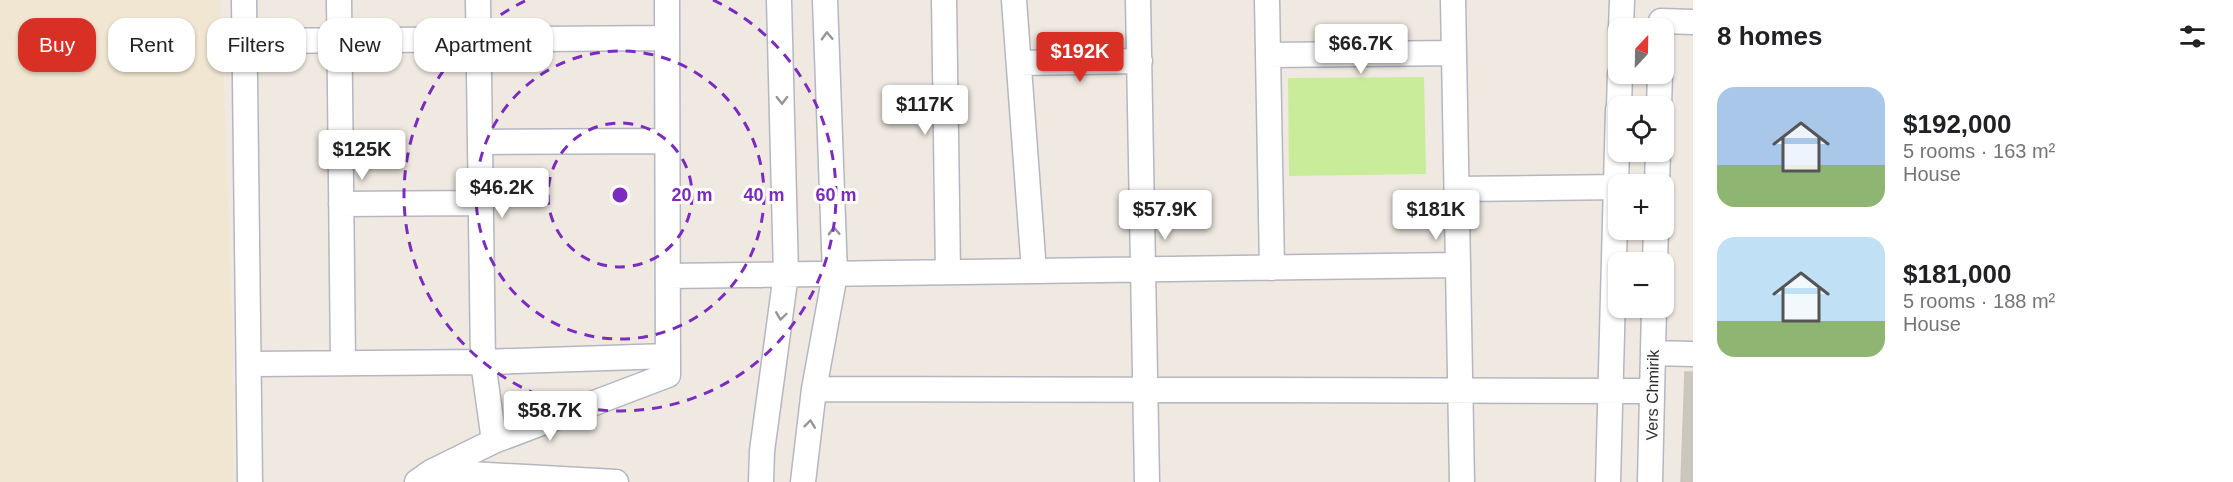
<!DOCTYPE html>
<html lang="en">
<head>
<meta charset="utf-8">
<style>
  body { margin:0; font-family:Helvetica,sans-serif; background:#f6f6f6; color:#202124; height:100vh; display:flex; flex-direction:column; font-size:22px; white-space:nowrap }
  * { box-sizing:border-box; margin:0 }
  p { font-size:20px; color:#757577 }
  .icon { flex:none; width:33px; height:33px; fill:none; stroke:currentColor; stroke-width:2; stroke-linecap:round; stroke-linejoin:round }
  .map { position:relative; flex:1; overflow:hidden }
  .panel { display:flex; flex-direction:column; background:#fff; width:540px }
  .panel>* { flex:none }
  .top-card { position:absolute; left:18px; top:18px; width:570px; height:54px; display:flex; gap:12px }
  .needle { width:39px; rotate:22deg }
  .fabs { position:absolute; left:1608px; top:18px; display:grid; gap:12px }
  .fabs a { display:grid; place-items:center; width:66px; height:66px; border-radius:12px; background:#fff; box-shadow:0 2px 4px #0004; font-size:30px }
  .price { position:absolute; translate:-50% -51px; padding:0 14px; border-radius:6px; background:#fff; color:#222; font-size:20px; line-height:39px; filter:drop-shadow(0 2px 3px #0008) }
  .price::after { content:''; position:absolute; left:50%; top:36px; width:18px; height:14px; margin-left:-9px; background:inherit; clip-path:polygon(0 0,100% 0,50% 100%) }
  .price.on { background:#d93025; color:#fff }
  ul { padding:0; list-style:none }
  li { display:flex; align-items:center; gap:18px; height:150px; padding:0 24px }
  li span { display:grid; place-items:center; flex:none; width:168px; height:120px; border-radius:18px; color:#555 }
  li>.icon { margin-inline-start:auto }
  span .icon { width:72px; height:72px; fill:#fffc; stroke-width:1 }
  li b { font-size:26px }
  h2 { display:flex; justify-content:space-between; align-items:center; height:72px; padding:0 24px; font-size:26px }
  .chip { padding:0 21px; border-radius:18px; background:#fff; box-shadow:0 2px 4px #0004; font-size:21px; line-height:54px }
  .chip.on { background:#d93025; color:#fff }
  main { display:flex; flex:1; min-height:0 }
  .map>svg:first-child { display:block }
  .education { fill:#f0e6d1 }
  .pitch { fill:#c9ec9a }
  .building { fill:#cbc7bf; stroke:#cbc5ba; stroke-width:1.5 }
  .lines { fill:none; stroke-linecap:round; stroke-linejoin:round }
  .minor-casing { stroke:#b4b7c1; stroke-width:27 }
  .minor { stroke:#fff; stroke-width:24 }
  .oneway { stroke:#969696 }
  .ring { fill:none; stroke:#7b2cbf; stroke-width:3; stroke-dasharray:10 8 }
  .labels { text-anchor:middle; stroke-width:6; stroke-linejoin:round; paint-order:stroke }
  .street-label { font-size:16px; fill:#2e2e2e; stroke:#fff }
  .centre { fill:#7b2cbf; stroke:#fff; stroke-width:3 }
  .ring-label { font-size:18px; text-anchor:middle; font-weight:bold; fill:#7b2cbf; stroke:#fff; stroke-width:6; stroke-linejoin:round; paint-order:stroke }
</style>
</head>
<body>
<main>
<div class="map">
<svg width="1693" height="482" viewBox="0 0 1693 482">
  <rect width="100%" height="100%" fill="#efe9e1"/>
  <path class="education" d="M 0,0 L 221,0 L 233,350 L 233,482 L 0,482 Z"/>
  <path class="pitch" d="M 1424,77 L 1426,174 L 1289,176 L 1288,78 Z"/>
  <path class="building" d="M 1685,372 L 1693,372 L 1693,482 L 1681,482 Z"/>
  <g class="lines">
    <g class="minor-casing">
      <path id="minor" d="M 244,0 L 250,482
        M 339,0 L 343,363
        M 478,0 L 483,362 L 494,441
        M 944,0 L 948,272
        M 1014,0 L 1034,271
        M 1138,0 L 1147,482
        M 1267,0 L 1272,268
        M 1453,0 L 1462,482
        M 1661,21 L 1693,22
        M 1621,28 L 1622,0
        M 245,41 L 667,38
        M 1268,55 L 1454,53
        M 1019,63 L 1140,61
        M 1619,106 L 1620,74
        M 1659,106 L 1660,74
        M 480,142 L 667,141
        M 1657,184 L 1658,152
        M 1457,189 L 1618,187
        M 341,204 L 481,203
        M 1655,262 L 1656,230
        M 668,276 L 1458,265
        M 1653,353 L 1693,354
        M 249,364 L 483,362 L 668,356
        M 814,389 L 1652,391
        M 434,472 L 616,482
        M 417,482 L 431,472 L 494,441 L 668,375 L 667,0
        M 761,482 L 762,451 L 786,274 L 779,0
        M 803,482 L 814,389 L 835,274 L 825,0
        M 1608,482 L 1618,110
        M 1650,482 L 1654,308"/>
    </g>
    <use href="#minor" class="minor"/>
  </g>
  <defs><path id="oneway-chevron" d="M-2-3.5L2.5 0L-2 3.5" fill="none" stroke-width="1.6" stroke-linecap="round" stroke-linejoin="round" transform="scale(1.5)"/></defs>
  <g class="oneway">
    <use href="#oneway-chevron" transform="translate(827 36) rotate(-92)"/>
    <use href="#oneway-chevron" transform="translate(782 100) rotate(89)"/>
    <use href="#oneway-chevron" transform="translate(834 231) rotate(-92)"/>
    <use href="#oneway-chevron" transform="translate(781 316) rotate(98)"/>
    <use href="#oneway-chevron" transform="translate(810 424) rotate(-83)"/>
  </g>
  <g class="ring">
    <circle cx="620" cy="195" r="72"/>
    <circle cx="620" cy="195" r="144"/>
    <path d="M713 0A216 216 0 1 1 527 0"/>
  </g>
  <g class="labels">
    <g class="street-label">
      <text transform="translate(1652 395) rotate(-89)" y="6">Vers Chmirik</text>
    </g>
  </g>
  <circle cx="620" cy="195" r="9" class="centre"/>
  <g class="ring-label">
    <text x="692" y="201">20 m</text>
    <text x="764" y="201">40 m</text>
    <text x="836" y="201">60 m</text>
  </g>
</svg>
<div class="fabs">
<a><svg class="needle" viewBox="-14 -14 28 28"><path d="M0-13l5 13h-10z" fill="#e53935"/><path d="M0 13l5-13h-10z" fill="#757577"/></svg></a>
<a><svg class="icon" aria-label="locate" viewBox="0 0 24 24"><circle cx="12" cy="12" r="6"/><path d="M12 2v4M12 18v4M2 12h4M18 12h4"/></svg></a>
<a>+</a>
<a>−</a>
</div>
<b class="price" style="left:1361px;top:75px">$66.7K</b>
<b class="price on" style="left:1080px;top:83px">$192K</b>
<b class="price" style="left:925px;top:136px">$117K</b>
<b class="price" style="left:362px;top:181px">$125K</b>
<b class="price" style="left:502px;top:219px">$46.2K</b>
<b class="price" style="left:1165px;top:241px">$57.9K</b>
<b class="price" style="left:1436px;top:241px">$181K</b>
<b class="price" style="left:550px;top:442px">$58.7K</b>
<div class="top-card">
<a class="chip on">Buy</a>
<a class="chip">Rent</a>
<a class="chip">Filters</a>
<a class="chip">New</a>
<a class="chip">Apartment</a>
</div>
</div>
<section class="panel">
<h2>8 homes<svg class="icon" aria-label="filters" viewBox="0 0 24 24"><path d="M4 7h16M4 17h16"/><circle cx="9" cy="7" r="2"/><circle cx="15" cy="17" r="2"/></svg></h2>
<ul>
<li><span style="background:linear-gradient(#a9c7e8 65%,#8fb573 0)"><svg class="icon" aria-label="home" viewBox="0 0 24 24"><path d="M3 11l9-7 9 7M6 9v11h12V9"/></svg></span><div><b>$192,000</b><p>5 rooms · 163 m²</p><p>House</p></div></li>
<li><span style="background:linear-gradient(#bfe0f5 70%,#8fb573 0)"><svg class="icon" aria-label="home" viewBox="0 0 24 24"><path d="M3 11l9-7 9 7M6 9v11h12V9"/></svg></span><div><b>$181,000</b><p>5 rooms · 188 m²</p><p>House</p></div></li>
</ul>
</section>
</main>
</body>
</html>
